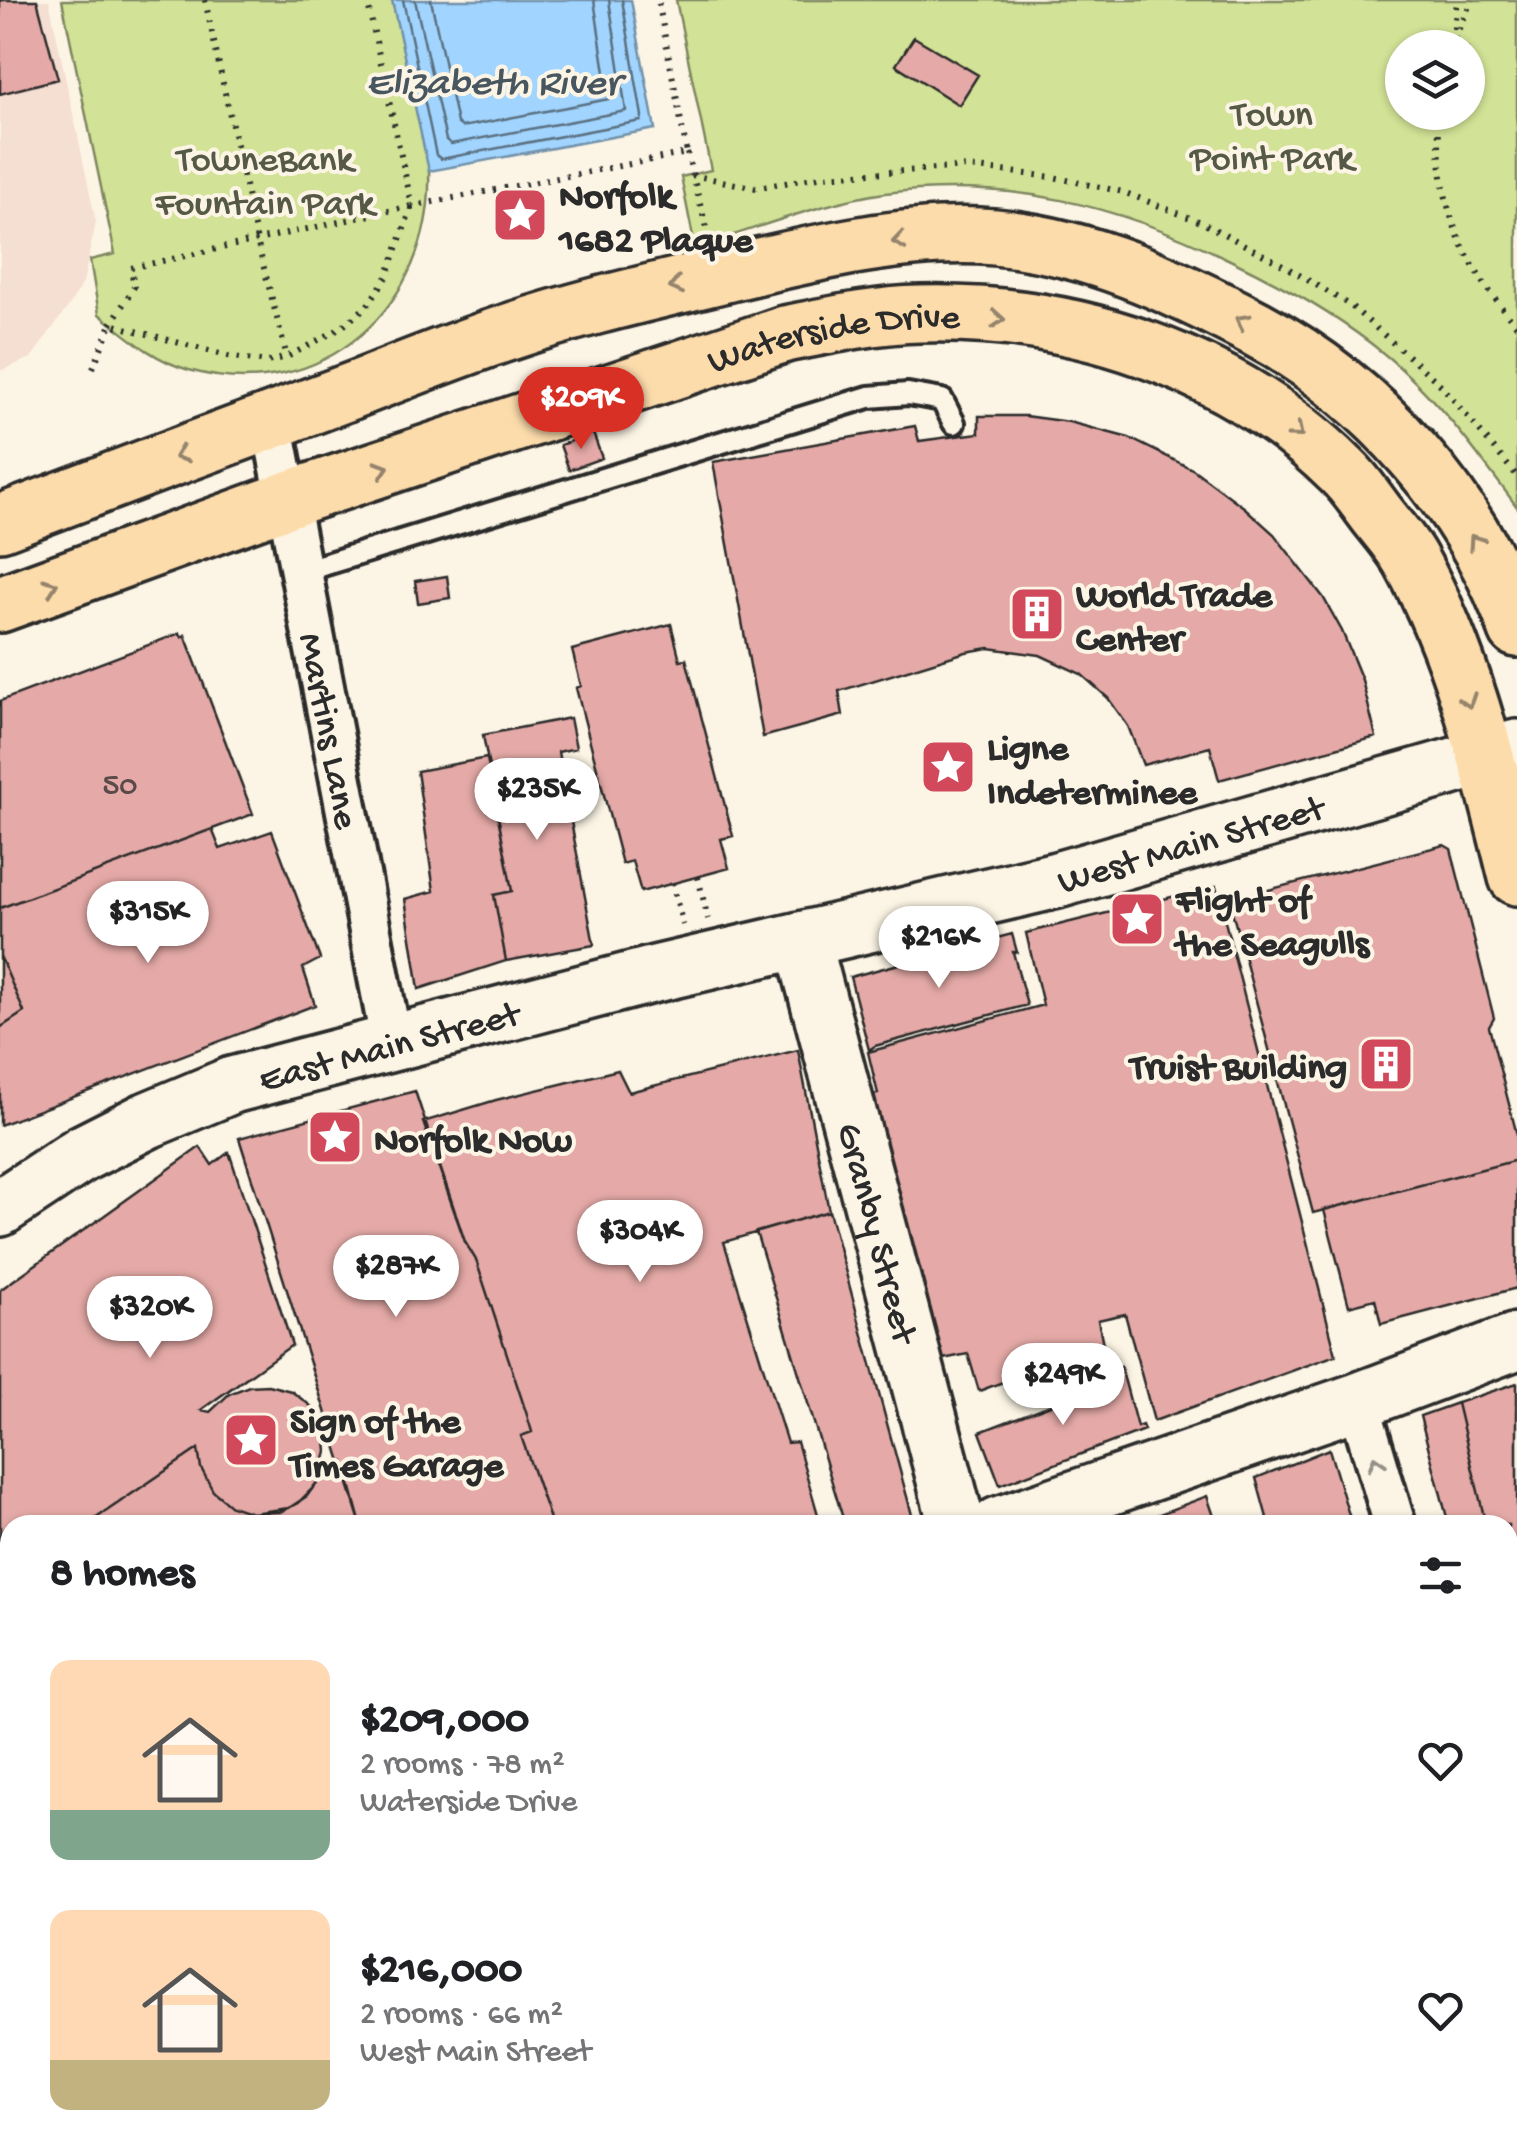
<!DOCTYPE html>
<html lang="en">
<head>
<meta charset="utf-8">
<style>
  body { margin:0; font-family:"Gochi Hand",sans-serif; background:#f2f2f2; color:#202124; height:100vh; display:flex; flex-direction:column; font-size:38px; white-space:nowrap }
  * { box-sizing:border-box; margin:0 }
  p { font-size:32px; color:#757577 }
  .icon { flex:none; width:55px; height:55px; fill:none; stroke:currentColor; stroke-width:2; stroke-linecap:round; stroke-linejoin:round }
  .map { position:relative; flex:1; overflow:hidden }
  .side { position:absolute; left:0px; top:1515px; width:1518px; height:642px; display:flex; flex-direction:column; background:#fff; border-radius:30px 30px 0 0; box-shadow:0 2px 8px #0004 }
  .side>* { flex:none }
  .buttons { position:absolute; left:1385px; top:30px; display:grid; gap:20px }
  .buttons a { display:grid; place-items:center; width:100px; height:100px; border-radius:50%; background:#fff; box-shadow:0 2px 8px #0004; font-size:50px }
  .price { position:absolute; translate:-50% -85px; padding:0 22px; border-radius:35px; background:#fff; color:#222; font-size:32px; line-height:65px; filter:drop-shadow(0 2px 5px #0008) }
  .price::after { content:''; position:absolute; left:50%; top:60px; width:30px; height:22px; margin-left:-15px; background:inherit; clip-path:polygon(0 0,100% 0,50% 100%) }
  .price.active { background:#d93025; color:#fff }
  ul { padding:0; list-style:none }
  li { display:flex; align-items:center; gap:30px; height:250px; padding:0 50px }
  li span { display:grid; place-items:center; flex:none; width:280px; height:200px; border-radius:20px; color:#555 }
  li>.icon { margin-inline-start:auto }
  span .icon { width:120px; height:120px; fill:#fffc; stroke-width:1 }
  li b { font-size:42px }
  h2 { display:flex; justify-content:space-between; align-items:center; height:120px; padding:0 50px; font-size:42px }
  .map>svg:first-child { display:block }
  .built { fill:#f5ded2 }
  .green { fill:#d2e296; stroke:#7e8660; stroke-width:2.5; fill-rule:evenodd }
  .water { fill:#a1d5ff; stroke:#7291aa; stroke-width:2.5 }
  .lines { fill:none; stroke-linecap:round; stroke-linejoin:round }
  .shore { stroke:#5a6f80; stroke-width:2.5 }
  .building { fill:#e5aaa7; stroke:#2b2b2b; stroke-width:2.5 }
  .lane-casing { stroke:#2b2b2b; stroke-width:28 }
  .street-casing { stroke:#2b2b2b; stroke-width:48 }
  .secondary-casing { stroke:#2b2b2b; stroke-width:62 }
  .primary-casing { stroke:#2b2b2b; stroke-width:62 }
  .path { stroke:#2b2b2b; stroke-width:6; stroke-dasharray:2.5 8; stroke-linecap:butt }
  .lane { stroke:#fcf5e5; stroke-width:20 }
  .street { stroke:#fcf5e5; stroke-width:40 }
  .secondary { stroke:#fcf5e5; stroke-width:55 }
  .primary { stroke:#fddcac; stroke-width:55 }
  .tram { stroke:#2b2b2b; stroke-width:2.5 }
  .oneway { stroke:#94846c }
  .oneway2 { stroke:#949088 }
  .labels { text-anchor:middle; stroke-width:8; stroke-linejoin:round; paint-order:stroke }
  .number-label { font-size:32px; fill:#5a4b4a }
  .park-label { font-size:38px; fill:#555946; stroke:#fcf5e5 }
  .poi-label { font-size:38px; font-weight:bold; fill:#2b2b2b; stroke:#fcf5e5; text-anchor:start }
  .street-label { font-size:38px; fill:#2b2b2b; stroke:#fcf5e5 }
  .water-label { font-size:40px; font-style:italic; fill:#485660; stroke:#fcf5e5 }
</style>
</head>
<body>
<div class="map">
<svg width="1517" height="2156" viewBox="0 0 1517 2156">
  <rect width="100%" height="100%" fill="#fcf5e5"/>
  <filter id="ink" filterUnits="userSpaceOnUse"><feTurbulence type="fractalNoise" baseFrequency=".01" numOctaves="2"/><feDisplacementMap in="SourceGraphic" scale="20" xChannelSelector="R" yChannelSelector="G"/><feConvolveMatrix kernelMatrix="1 2 1 2 8 2 1 2 1" color-interpolation-filters="sRGB"/></filter>
  <g filter="url(#ink)">
    <path class="built" d="M 0,0 L 49,0 L 96,222 L 83,283 L 70,304 L 31,358 L 0,371 Z"/>
    <path class="green" d="M 62,0 L 392,0 C 401,40 410,80 418,119 C 422,136 429,155 429,172 C 434,305 321,408 189,370 C 153,360 127,336 99,314 L 90,260 L 115,254 Z
      M 676,0 L 1517,0 L 1517,507 C 1478,454 1435,395 1383,353 C 1335,314 1283,285 1228,259 C 1116,205 1010,178 885,193 C 825,201 754,230 695,247 L 681,177 L 711,170 ZM 1402,48 L 1468,48 L 1468,112 L 1402,112 Z"/>
    <path class="water" d="M 392,0 L 631,0 L 655,129 L 429,171 Z"/>
    <g class="lines">
      <path class="shore" d="M 403,0 L 436,155 L 441,159 L 641,121 L 642,116 L 622,0
        M 415,0 L 446,140 L 451,144 L 626,111 L 609,0
        M 431,0 L 457,123 L 462,127 L 609,99 L 594,0"/>
    </g>
    <path class="building" d="M 0,0 L 37,0 L 58,79 L 0,94 Z
      M 914,37 L 978,75 L 959,105 L 896,65 Z
      M 979,416 L 1025,416 L 1069,422 L 1129,438 L 1194,470 L 1245,508 L 1274,534 L 1323,597 L 1342,631 L 1362,680 L 1376,737 L 1219,780 L 1210,747 L 1143,765 L 1128,726 L 1108,698 L 1081,674 L 1040,655 L 989,648 L 966,652 L 839,691 L 843,715 L 763,737 L 713,462 L 915,426 L 919,441 L 979,433 Z
      M 593,433 L 602,458 L 569,470 L 560,445 Z
      M 447,576 L 450,598 L 418,603 L 415,581 Z
      M 671,624 L 680,660 L 686,659 L 733,836 L 721,839 L 729,868 L 641,892 L 632,861 L 622,864 L 576,688 L 581,686 L 572,650 Z
      M 180,633 L 182,637 L 185,635 L 253,814 L 0,908 L 0,701 Z
      M 570,718 L 576,748 L 558,752 L 594,945 L 506,961 L 494,895 L 512,891 L 483,735 Z
      M 487,758 L 512,891 L 494,895 L 506,961 L 419,989 L 405,899 L 434,891 L 417,771 Z
      M 212,829 L 220,849 L 272,831 L 320,959 L 303,968 L 315,1005 L 0,1125 L 0,1028 L 24,1012 L 0,956 L 0,908 Z
      M 1444,845 L 1451,849 L 1494,1018 L 1489,1027 L 1517,1135 L 1517,1160 L 1313,1213 L 1229,900 Z
      M 1216,886 L 1336,1355 L 1154,1421 L 1125,1314 L 1098,1320 L 1103,1344 L 979,1391 L 968,1354 L 943,1359 L 872,1095 L 878,1094 L 868,1052 L 1043,1005 L 1026,933 Z
      M 1012,934 L 1017,952 L 1013,952 L 1027,1005 L 875,1046 L 869,1050 L 850,977 Z
      M 0,956 L 24,1012 L 0,1028 Z
      M 798,1050 L 829,1211 L 724,1242 L 787,1443 L 797,1442 L 821,1525 L 552,1525 L 521,1436 L 532,1432 L 526,1412 L 476,1260 L 465,1242 L 423,1122 L 496,1100 L 618,1070 L 629,1092 Z
      M 415,1091 L 465,1242 L 476,1260 L 526,1412 L 532,1432 L 521,1436 L 552,1525 L 361,1525 L 239,1138 Z
      M 200,1147 L 212,1165 L 229,1152 L 292,1345 L 201,1410 L 210,1412 L 229,1394 L 249,1386 L 268,1385 L 291,1391 L 311,1406 L 325,1431 L 327,1452 L 320,1478 L 307,1496 L 289,1508 L 252,1513 L 231,1506 L 213,1491 L 201,1468 L 198,1449 L 86,1525 L 10,1525 L 10,1553 L 0,1539 L 0,1290 Z
      M 1517,1160 L 1517,1288 L 1381,1324 L 1375,1299 L 1349,1306 L 1324,1210 Z
      M 829,1211 L 912,1515 L 882,1525 L 845,1525 L 756,1232 Z
      M 1121,1367 L 1137,1427 L 1142,1425 L 1144,1430 L 1000,1485 L 980,1432 L 1079,1394 L 1074,1380 L 1080,1378 L 1081,1382 Z
      M 1517,1383 L 1517,1624 L 1508,1596 L 1508,1525 L 1486,1525 L 1457,1403 Z
      M 1457,1403 L 1486,1525 L 1449,1525 L 1420,1416 Z
      M 198,1449 L 201,1468 L 213,1491 L 231,1506 L 252,1513 L 280,1512 L 298,1503 L 317,1484 L 325,1465 L 344,1462 L 361,1525 L 86,1525 Z
      M 1329,1449 L 1352,1525 L 1269,1525 L 1256,1478 Z
      M 1207,1496 L 1217,1525 L 1134,1525 L 1133,1524 Z
      M 10,1780 L 10,1871 L 0,1877 L 0,1787 Z
      M 1517,1807 L 1517,2156 L 1424,2156 L 1421,2148 L 1508,2148 L 1508,1810 Z
      M 368,2148 L 449,2148 L 425,2156 L 370,2156 Z
      M 1171,2148 L 1372,2148 L 1357,2156 L 1174,2156 Z"/>
    <g class="lines">
      <g class="lane-casing">
        <path id="lane" d="M 303,571 L 869,397 L 908,394 L 942,400 L 954,423
          M 1392,2148 L 1395,2156"/>
      </g>
      <g class="street-casing">
        <g id="street">
          <path id="s1" d="M 272,421 L 391,1040"/>
          <path d="M 1358,1401 L 1395,1525"/>
        </g>
      </g>
      <g class="secondary-casing">
        <g id="secondary">
          <path id="s2" d="M 803,942 L 957,1525"/>
          <path id="s3" d="M 0,1208 L 83,1153 L 148,1120 L 232,1085 L 655,974 L 1057,880 L 1517,748"/>
          <path d="M 999,1525 L 1358,1401 L 1517,1341"/>
          <path d="M 0,1677 L 10,1692"/>
          <path d="M 1508,1735 L 1517,1730"/>
          <path d="M 0,1935 L 10,1929"/>
          <path d="M 646,2148 L 650,2156"/>
          <path d="M 1121,2148 L 1123,2156"/>
          <path d="M 557,2156 L 576,2148"/>
          <path d="M 698,2156 L 717,2148"/>
        </g>
      </g>
      <g class="primary-casing">
        <g id="primary">
          <path d="M 0,523 C 116,479 233,435 349,392 C 403,371 457,349 512,331 C 580,308 652,292 721,275 C 805,255 910,229 995,237 C 1089,246 1173,285 1255,328 C 1372,390 1473,503 1517,629"/>
          <path id="s4" d="M 0,604 L 289,499 L 785,334 C 830,325 874,315 920,314 C 1074,310 1231,361 1342,471 C 1355,483 1365,499 1375,512 C 1387,528 1402,544 1411,561 C 1465,659 1490,770 1517,877"/>
        </g>
      </g>
      <path class="path" d="M 205,0 L 257,241 L 287,357
        M 367,0 L 412,206 L 687,153 L 658,0
        M 1454,29 L 1457,0
        M 1450,48 L 1472,0
        M 1439,112 C 1436,203 1458,257 1517,326
        M 687,153 L 708,234
        M 692,175 L 756,188 L 824,176 L 968,167 L 1053,177 L 1123,192 L 1201,222 L 1281,264 L 1351,306 L 1441,385 L 1517,476
        M 111,324 L 134,287 L 131,268 L 411,206
        M 93,368 L 111,324 L 227,356 L 267,362 L 287,357 L 341,328 L 367,306 L 387,277 L 412,206
        M 698,877 L 708,919
        M 672,883 L 683,925
        M 3,2156 L 10,2139"/>
      <use href="#lane" class="lane"/>
      <use href="#street" class="street"/>
      <use href="#secondary" class="secondary"/>
      <use href="#primary" class="primary"/>
      <path class="tram" d="M 0,2059 L 10,2063
        M 0,2084 L 10,2087
        M 171,2148 L 194,2156
        M 238,2148 L 261,2156"/>
    </g>
    <defs><path id="oneway-chevron" d="M-2-3.5L2.5 0L-2 3.5" fill="none" stroke-width="1.6" stroke-linecap="round" stroke-linejoin="round" transform="scale(2.5)"/></defs>
    <g class="oneway">
      <use href="#oneway-chevron" transform="translate(899 241) rotate(171)"/>
      <use href="#oneway-chevron" transform="translate(676 286) rotate(166)"/>
      <use href="#oneway-chevron" transform="translate(998 319) rotate(4)"/>
      <use href="#oneway-chevron" transform="translate(1242 321) rotate(-152)"/>
      <use href="#oneway-chevron" transform="translate(1297 432) rotate(40)"/>
      <use href="#oneway-chevron" transform="translate(181 455) rotate(159)"/>
      <use href="#oneway-chevron" transform="translate(382 469) rotate(-18)"/>
      <use href="#oneway-chevron" transform="translate(1475 541) rotate(-124)"/>
      <use href="#oneway-chevron" transform="translate(51 586) rotate(-20)"/>
      <use href="#oneway-chevron" transform="translate(1468 701) rotate(71)"/>
    </g>
    <use class="oneway2" href="#oneway-chevron" transform="translate(1376 1463) rotate(-107)"/>
  </g>
  <defs>
    <g id="sight-square" transform="scale(2.875)"><rect x="-9" y="-9" width="18" height="18" rx="4" fill="#d1495b" stroke="#fcf5e5"/><path d="M0-6L1.8-2.2L6-1.7L2.9 1.2L3.7 5.4L0 3.3L-3.7 5.4L-2.9 1.2L-6-1.7L-1.8-2.2Z" fill="#fff"/></g>
    <g id="building-square" transform="scale(2.875)"><rect x="-9" y="-9" width="18" height="18" rx="4" fill="#d1495b" stroke="#fcf5e5"/><path d="M-4-6H4V6H1V3H-1V6H-4ZM-2.5-4.3h1.7v1.8h-1.7ZM.8-4.3h1.7v1.8H.8ZM-2.5-1h1.7V.8h-1.7ZM.8-1h1.7V.8H.8Z" fill="#fff"/></g>
  </defs>
  <g fill-rule="evenodd">
    <use href="#sight-square" x="520" y="215"/>
    <use href="#building-square" x="1037" y="614"/>
    <use href="#sight-square" x="948" y="767"/>
    <use href="#sight-square" x="1137" y="919"/>
    <use href="#building-square" x="1386" y="1064"/>
    <use href="#sight-square" x="335" y="1137"/>
    <use href="#sight-square" x="251" y="1440"/>
  </g>
  <g class="labels">
    <g class="number-label">
      <text x="120" y="793">50</text>
    </g>
    <g class="park-label">
      <text x="1272" y="124">Town<tspan x="1272" dy="44">Point Park</tspan></text>
      <text x="265" y="169">TowneBank<tspan x="265" dy="44">Fountain Park</tspan></text>
    </g>
    <g class="poi-label">
      <text x="559" y="206">Norfolk<tspan x="559" dy="44">1682 Plaque</tspan></text>
      <text x="1076" y="605">World Trade<tspan x="1076" dy="44">Center</tspan></text>
      <text x="987" y="758">Ligne<tspan x="987" dy="44">Indeterminee</tspan></text>
      <text x="1176" y="910">Flight of<tspan x="1176" dy="44">the Seagulls</tspan></text>
      <text x="1347" y="1077" text-anchor="end">Truist Building</text>
      <text x="374" y="1150">Norfolk Now</text>
      <text x="290" y="1431">Sign of the<tspan x="290" dy="44">Times Garage</tspan></text>
    </g>
    <g class="street-label">
      <text dy="13" stroke="none"><textPath href="#s4" startOffset="878">Waterside Drive</textPath></text>
      <text dy="13" stroke="none"><textPath href="#s1" startOffset="315">Martins Lane</textPath></text>
      <text dy="13" stroke="none"><textPath href="#s3" startOffset="1252">West Main Street</textPath></text>
      <text dy="13" stroke="none"><textPath href="#s3" startOffset="425">East Main Street</textPath></text>
      <text dy="13" stroke="none"><textPath href="#s2" startOffset="300">Granby Street</textPath></text>
    </g>
    <g class="water-label">
      <text x="493" y="93">Elizabeth River</text>
    </g>
  </g>
</svg>
<div class="buttons">
<a><svg class="icon" aria-label="layers" viewBox="0 0 24 24"><path d="M12 4l9 5-9 5-9-5zM3 14l9 5 9-5"/></svg></a>
</div>
<b class="price active" style="left:581px;top:452px">$209K</b>
<b class="price" style="left:537px;top:843px">$235K</b>
<b class="price" style="left:148px;top:966px">$315K</b>
<b class="price" style="left:939px;top:991px">$216K</b>
<b class="price" style="left:640px;top:1285px">$304K</b>
<b class="price" style="left:396px;top:1320px">$287K</b>
<b class="price" style="left:150px;top:1361px">$320K</b>
<b class="price" style="left:1063px;top:1428px">$249K</b>
<section class="side">
<h2>8 homes<svg class="icon" aria-label="filters" viewBox="0 0 24 24"><path d="M4 7h16M4 17h16"/><circle cx="9" cy="7" r="2"/><circle cx="15" cy="17" r="2"/></svg></h2>
<ul>
<li><span style="background:linear-gradient(#ffd9b3 75%,#7fa58c 0)"><svg class="icon" aria-label="home" viewBox="0 0 24 24"><path d="M3 11l9-7 9 7M6 9v11h12V9"/></svg></span><div><b>$209,000</b><p>2 rooms · 78 m²</p><p>Waterside Drive</p></div><svg class="icon" aria-label="heart" viewBox="0 0 24 24"><path d="M12 20l-8-8c-3-5 5-10 8-4 3-6 11-1 8 4z"/></svg></li>
<li><span style="background:linear-gradient(#ffd9b3 75%,#c2b280 0)"><svg class="icon" aria-label="home" viewBox="0 0 24 24"><path d="M3 11l9-7 9 7M6 9v11h12V9"/></svg></span><div><b>$216,000</b><p>2 rooms · 66 m²</p><p>West Main Street</p></div><svg class="icon" aria-label="heart" viewBox="0 0 24 24"><path d="M12 20l-8-8c-3-5 5-10 8-4 3-6 11-1 8 4z"/></svg></li>
</ul>
</section>
</div>
</body>
</html>
